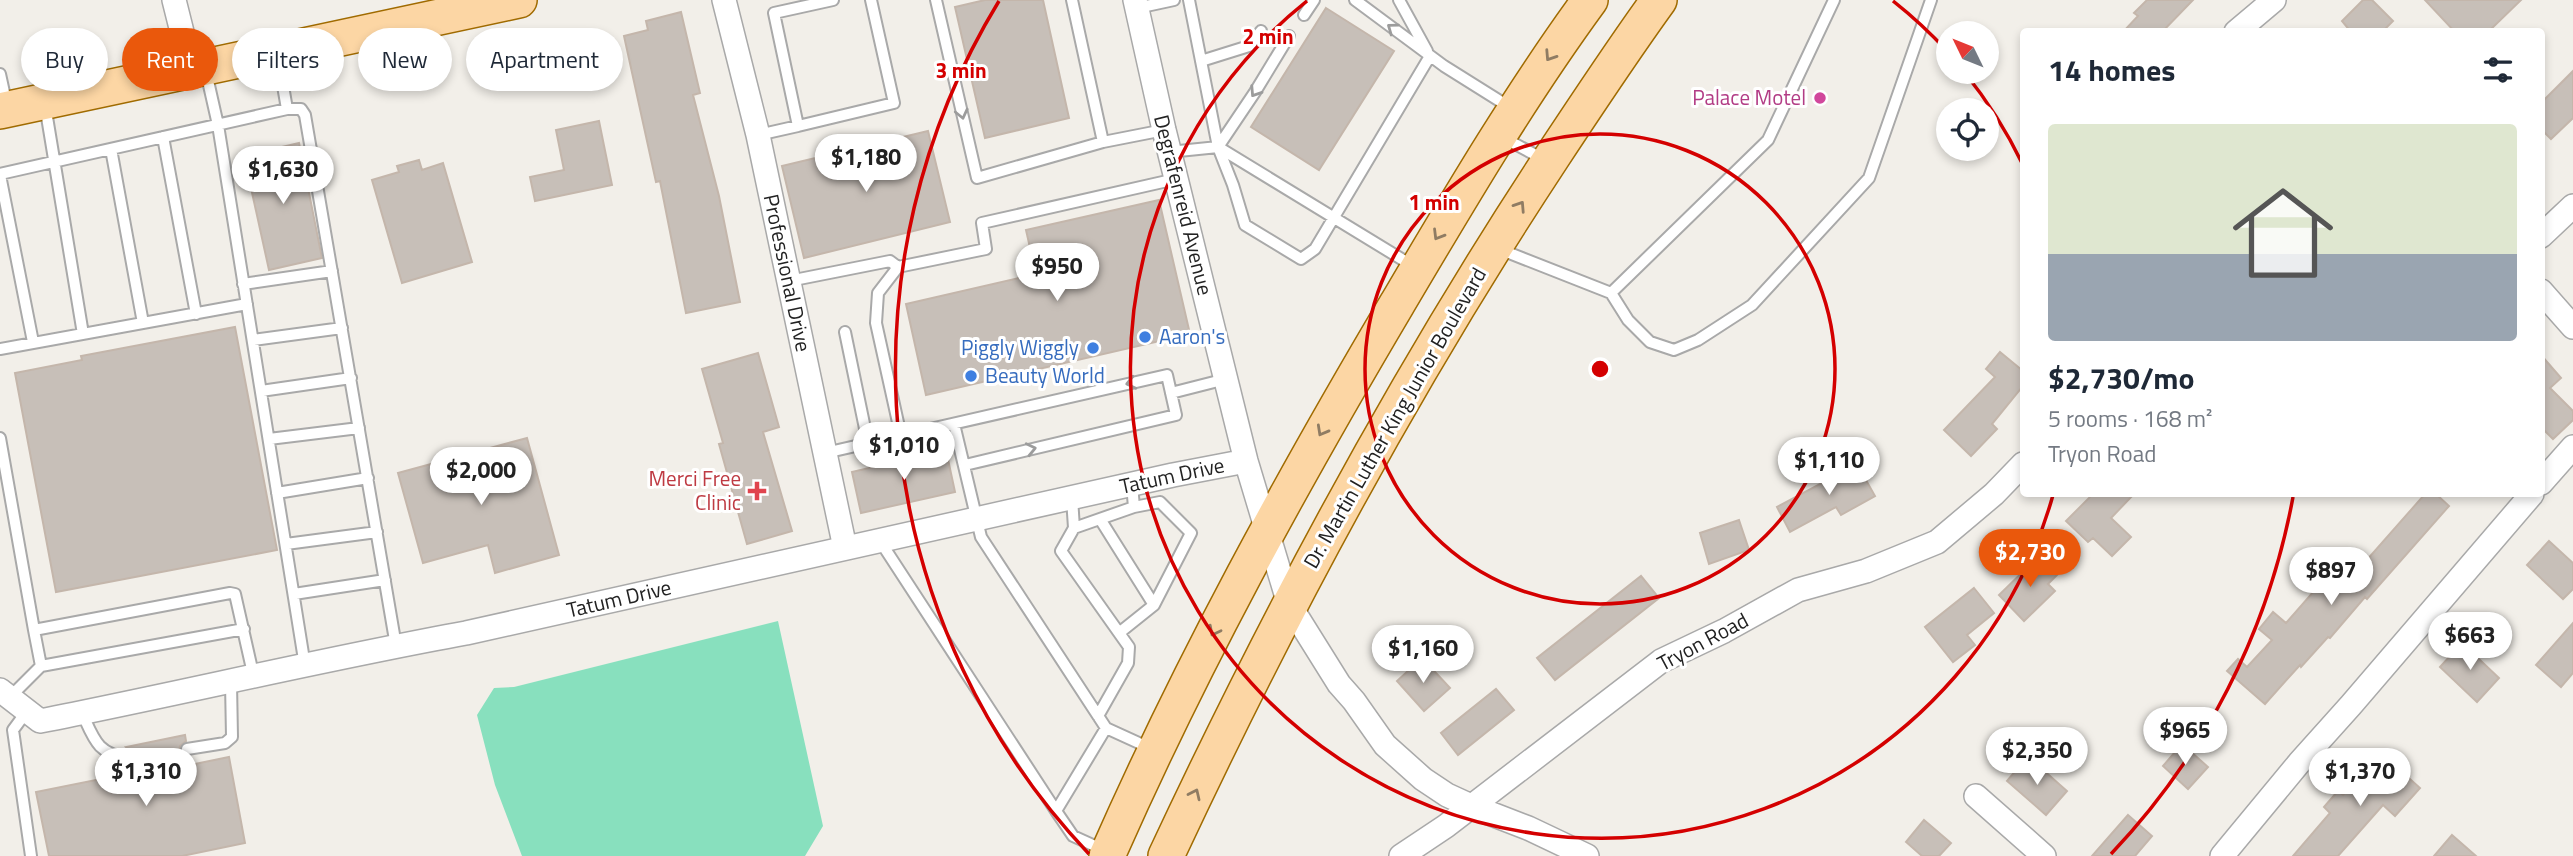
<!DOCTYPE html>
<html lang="en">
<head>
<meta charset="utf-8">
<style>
  body { margin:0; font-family:"Titillium Web",sans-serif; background:#f6f6f7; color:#1f2937; height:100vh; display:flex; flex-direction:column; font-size:26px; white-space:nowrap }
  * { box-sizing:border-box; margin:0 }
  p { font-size:23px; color:#747a83 }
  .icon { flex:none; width:38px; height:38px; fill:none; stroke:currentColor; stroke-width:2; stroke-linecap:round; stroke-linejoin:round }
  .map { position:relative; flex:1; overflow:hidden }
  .side { position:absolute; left:2020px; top:28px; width:525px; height:469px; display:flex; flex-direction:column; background:#fff; border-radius:7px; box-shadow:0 4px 10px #0003 }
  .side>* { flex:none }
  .guide { position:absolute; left:21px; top:28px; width:665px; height:63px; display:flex; gap:14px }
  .needle { width:46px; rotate:313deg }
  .controls { position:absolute; left:1936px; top:21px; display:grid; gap:14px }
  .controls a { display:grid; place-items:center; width:63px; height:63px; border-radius:50%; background:#fff; box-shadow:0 4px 10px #0003; font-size:35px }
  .price { position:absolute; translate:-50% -60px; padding:0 16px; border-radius:24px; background:#fff; color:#222; font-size:23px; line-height:46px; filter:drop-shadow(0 2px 4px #0008) }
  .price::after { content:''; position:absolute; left:50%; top:42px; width:21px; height:16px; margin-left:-10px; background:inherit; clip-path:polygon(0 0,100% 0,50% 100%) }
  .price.current { background:#ea580c; color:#fff }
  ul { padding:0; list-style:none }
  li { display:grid; align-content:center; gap:14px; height:371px; padding:0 28px }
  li+li { border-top:2px solid #e0e1e3 }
  li span { display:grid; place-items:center; height:217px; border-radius:7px; color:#555 }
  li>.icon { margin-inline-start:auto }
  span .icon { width:126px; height:126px; fill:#fffc; stroke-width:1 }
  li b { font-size:30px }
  h2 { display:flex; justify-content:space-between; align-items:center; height:84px; padding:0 28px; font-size:30px }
  .tag { padding:0 24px; border-radius:32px; background:#fff; box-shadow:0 4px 10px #0003; font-size:24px; line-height:63px }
  .tag.current { background:#ea580c; color:#fff }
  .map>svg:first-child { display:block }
  .pitch { fill:#88e0be }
  .building { fill:#c7bfb8; stroke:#c4b6ab; stroke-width:2 }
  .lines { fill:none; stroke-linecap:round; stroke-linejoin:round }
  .lane-casing { stroke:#a9a9a9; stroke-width:14 }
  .street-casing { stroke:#a9a9a9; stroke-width:26 }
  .primary-casing { stroke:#a06b00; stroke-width:38 }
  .lane { stroke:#fff; stroke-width:10 }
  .street { stroke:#fff; stroke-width:23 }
  .primary { stroke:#fcd6a4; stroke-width:35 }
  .oneway { stroke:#9c9c9c }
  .oneway2 { stroke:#8f7c63 }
  .ring { fill:none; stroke:#d40000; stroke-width:3.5 }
  .hotel-dot { fill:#d1479c; stroke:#fff; stroke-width:2.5 }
  .shop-dot { fill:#3f7fe0; stroke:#fff; stroke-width:2.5 }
  .health-dot { fill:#e0444e; stroke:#fff; stroke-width:2.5 }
  .labels { text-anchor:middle; stroke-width:6; stroke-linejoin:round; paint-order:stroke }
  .hotel-label { font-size:21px; fill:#b23c85; stroke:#fff; text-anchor:end }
  .street-label { font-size:21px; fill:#222; stroke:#fff }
  .shop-label { font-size:21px; fill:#366cbe; stroke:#fff; text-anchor:start }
  .health-label { font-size:21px; fill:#be3a42; stroke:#fff; text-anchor:end }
  .centre { fill:#d40000; stroke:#fff; stroke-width:3.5 }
  .ring-label { font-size:21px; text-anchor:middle; font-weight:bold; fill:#d40000; stroke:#fff; stroke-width:6; stroke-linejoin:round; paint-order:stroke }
</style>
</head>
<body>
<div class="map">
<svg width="2573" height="856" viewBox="0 0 2573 856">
  <rect width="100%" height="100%" fill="#f2efe9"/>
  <path class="pitch" d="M 778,621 L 823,826 L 805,856 L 522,856 L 495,785 L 477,715 L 494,688 L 514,687 Z"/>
  <path class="building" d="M 985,0 L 1043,0 L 1069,118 L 985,138 L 955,7 Z
    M 2147,0 L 2193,0 L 2162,32 L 2123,32 L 2138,16 L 2134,13 Z
    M 2363,0 L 2372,0 L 2393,21 L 2382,32 L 2351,32 L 2342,21 Z
    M 2425,0 L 2521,0 L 2488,32 L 2455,32 Z
    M 1326,8 L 1394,51 L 1319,170 L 1251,127 Z
    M 681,12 L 700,93 L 693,95 L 719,196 L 740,302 L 686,313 L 660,181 L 656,182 L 624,36 L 648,30 L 646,21 Z
    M 2573,71 L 2573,118 L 2551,139 L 2541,129 L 2541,103 Z
    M 599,121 L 612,185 L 535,201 L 530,177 L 564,170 L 556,130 Z
    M 928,131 L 950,222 L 804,258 L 782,166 Z
    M 299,143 L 322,258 L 269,270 L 244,156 Z
    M 419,160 L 422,170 L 443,163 L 472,262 L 402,283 L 372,180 L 399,172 L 397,166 Z
    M 1159,200 L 1190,334 L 926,395 L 906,304 L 1036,274 L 1026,230 Z
    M 235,327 L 277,550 L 56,592 L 15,373 L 82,360 L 81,356 Z
    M 2000,352 L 2023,371 L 2023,386 L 1992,424 L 1997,429 L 1971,456 L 1944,430 L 1995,377 L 1986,369 Z
    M 758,353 L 779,427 L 763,432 L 792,531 L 747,544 L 719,444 L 723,443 L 702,369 Z
    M 2541,355 L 2561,378 L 2550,388 L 2573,411 L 2573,420 L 2553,439 L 2541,427 Z
    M 527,438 L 559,555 L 495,573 L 488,545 L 423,563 L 398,473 Z
    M 946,450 L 955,492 L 861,513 L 852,472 Z
    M 1853,457 L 1875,496 L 1841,515 L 1836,507 L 1790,532 L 1777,507 L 1839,474 L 1835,466 Z
    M 2093,494 L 2134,494 L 2111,518 L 2131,537 L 2112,556 L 2093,538 L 2088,542 L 2066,521 Z
    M 2425,494 L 2436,494 L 2449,506 L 2367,599 L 2365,597 L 2330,638 L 2328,637 L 2301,667 L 2300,665 L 2265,704 L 2227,671 L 2238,659 L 2247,667 L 2272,640 L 2259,629 L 2273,612 L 2286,623 L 2322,582 L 2336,595 Z
    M 1739,520 L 1749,550 L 1709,564 L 1700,533 Z
    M 2549,541 L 2573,563 L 2573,589 L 2563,599 L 2527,565 Z
    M 2039,556 L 2057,575 L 2048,584 L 2055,591 L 2024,621 L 1999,595 Z
    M 1641,576 L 1659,598 L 1555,680 L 1537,658 Z
    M 1974,588 L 1994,613 L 1967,635 L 1975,645 L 1953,662 L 1925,627 Z
    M 2573,623 L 2573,673 L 2561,687 L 2536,665 Z
    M 2462,643 L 2499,678 L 2477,702 L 2440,667 Z
    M 1422,658 L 1450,688 L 1424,711 L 1397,681 Z
    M 1496,689 L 1514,710 L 1458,755 L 1441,733 Z
    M 2197,721 L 2210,733 L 2198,747 L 2185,735 Z
    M 185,735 L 186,741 L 180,746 L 179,751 L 184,756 L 189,757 L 190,765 L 229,757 L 245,843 L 182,856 L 49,856 L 36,792 L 131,773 L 130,766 L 134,763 L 136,756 L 126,747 Z
    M 2182,744 L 2208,767 L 2188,789 L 2163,766 Z
    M 2381,753 L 2420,788 L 2395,816 L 2383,805 L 2338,856 L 2293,856 L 2330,813 L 2324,807 L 2338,791 L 2343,795 Z
    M 2024,761 L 2038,774 L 2042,769 L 2067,791 L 2046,815 L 2007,781 Z
    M 2128,815 L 2152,836 L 2135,856 L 2092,856 Z
    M 1924,820 L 1951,843 L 1939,856 L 1922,856 L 1906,842 Z
    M 2452,835 L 2476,856 L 2434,856 Z"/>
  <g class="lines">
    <g class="lane-casing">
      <path id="lane" d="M 936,0 L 977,178 L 1103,142
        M 1072,0 L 1103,142 L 1164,130
        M 1189,0 L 1218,147 L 1233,185 L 1245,225 L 1301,259 L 1315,249 L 1430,56
        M 1355,0 L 1444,66 L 1511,108
        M 1399,0 L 1427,51
        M 1137,8 L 1174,0
        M 1304,15 L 1314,0
        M 278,57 L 287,109
        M 1201,61 L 1249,46 L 1261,31
        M 206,72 L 218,125 L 305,666
        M 0,74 L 7,106
        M 45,105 L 83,334
        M 798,126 L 894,103 L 871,0
        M 758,135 L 798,126 L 774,13 L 833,0
        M 163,137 L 196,314
        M 1502,137 L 1543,159
        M 1218,147 L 1255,92 L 1289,36
        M 111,149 L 143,323
        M 1169,152 L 1218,147 L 1413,266
        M 0,174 L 287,109 L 301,109 L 305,115 L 396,646
        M 0,175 L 33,342
        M 1499,249 L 1611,293 L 1768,140 L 1834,0
        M 789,281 L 890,261 L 898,267
        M 243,284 L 332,271
        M 1611,293 L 1628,320 L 1650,342 L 1674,350 L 1698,340 L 1752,305 L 1869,178 L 1931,0
        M 845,332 L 868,443
        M 253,340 L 342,328
        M 0,349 L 247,304
        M 261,391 L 351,378
        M 1171,393 L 1226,379
        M 954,424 L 981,537 L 1106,728 L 1056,811 L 1073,836 L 1106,851
        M 901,436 L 876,323 L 878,293 L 898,267 L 986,249 L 982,223 L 1176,179
        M 0,438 L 34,630 L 230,593 L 235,594 L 254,678
        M 269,439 L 359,428
        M 825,453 L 1167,375 L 1176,415 L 965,465
        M 277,493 L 368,478
        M 1072,498 L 1074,528 L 1061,551 L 1129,647 L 1128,663 L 1098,716
        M 1100,519 L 1154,605
        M 1074,528 L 1134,507
        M 880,541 L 1056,811
        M 286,544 L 377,532
        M 294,594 L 385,580
        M 1119,633 L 1154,605 L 1191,533 L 1160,502 L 1134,507 L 1132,485
        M 41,666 L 244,629
        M 10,697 L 41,666 L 34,630
        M 27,711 L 13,730 L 31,856
        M 82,713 C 94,739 97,754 128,758
        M 1106,728 L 1152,749
        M 187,749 L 225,743 L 232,737 L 231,683"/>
    </g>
    <g class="street-casing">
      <path id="street" d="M 174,0 L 191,68
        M 724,0 L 758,135 L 845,548
        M 1135,0 L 1164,130 L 1246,461 L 1289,604 L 1339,684 L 1354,701 L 1385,745 L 1423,779 L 1447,795 L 1471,806 L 1528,828 L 1587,856
        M 2236,32 L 2274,0
        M 2541,236 L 2573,206
        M 2541,291 L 2573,327
        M 2541,483 L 2573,447
        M 0,690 L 40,721 C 182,693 323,659 466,633 L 1173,475 L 1246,461
        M 1976,796 L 2044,856
        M 1401,856 L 1446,826 L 1661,661 L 1724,631 L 1798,590 L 1866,571 L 1937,542 L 1994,494 L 2023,464
        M 2222,856 L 2299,763 L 2351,705 L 2532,494"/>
    </g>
    <g class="primary-casing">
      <path id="primary" d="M 0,111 L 519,0
        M 1107,856 C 1191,665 1291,483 1397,304 C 1458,201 1519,97 1590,0
        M 1166,856 C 1279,614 1405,380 1552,157 C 1587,104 1622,51 1659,0"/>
    </g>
    <use href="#lane" class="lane"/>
    <use href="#street" class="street"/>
    <use href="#primary" class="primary"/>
  </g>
  <defs><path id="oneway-chevron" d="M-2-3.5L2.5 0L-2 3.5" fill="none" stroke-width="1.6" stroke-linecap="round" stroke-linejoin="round" transform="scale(1.75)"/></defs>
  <g class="oneway">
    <use href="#oneway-chevron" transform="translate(1392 28) rotate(-144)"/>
    <use href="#oneway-chevron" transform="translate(1255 92) rotate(123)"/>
    <use href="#oneway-chevron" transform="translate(962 114) rotate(77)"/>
    <use href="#oneway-chevron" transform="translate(1131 383) rotate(167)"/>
    <use href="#oneway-chevron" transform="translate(1031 449) rotate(-13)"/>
  </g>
  <g class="oneway2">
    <use href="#oneway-chevron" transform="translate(1550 56) rotate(123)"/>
    <use href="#oneway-chevron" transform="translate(1520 206) rotate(-57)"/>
    <use href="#oneway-chevron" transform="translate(1438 235) rotate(121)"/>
    <use href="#oneway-chevron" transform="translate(1322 431) rotate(119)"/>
    <use href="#oneway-chevron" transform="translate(1214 631) rotate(117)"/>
    <use href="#oneway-chevron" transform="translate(1195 794) rotate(-65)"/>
  </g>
  <g class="ring">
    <circle cx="1600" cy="369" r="235"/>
    <path d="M2053 495A470 470 0 1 1 1307 1M1893 1A470 470 0 0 1 1947 51M1965 73A470 470 0 0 1 2022 163"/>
    <path d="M2293 497A705 705 0 0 1 2111 854M1089 854A705 705 0 0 1 999 1"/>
  </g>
  <circle class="hotel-dot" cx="1820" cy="98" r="7"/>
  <g class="shop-dot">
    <circle cx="1145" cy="337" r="7"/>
    <circle cx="1093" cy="348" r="7"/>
    <circle cx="971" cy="376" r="7"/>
  </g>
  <path class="health-dot" d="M753.5 480.5h7v7h7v7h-7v7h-7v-7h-7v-7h7z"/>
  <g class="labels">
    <g class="hotel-label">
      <text x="1806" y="105">Palace Motel</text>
    </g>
    <g class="street-label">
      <text transform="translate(1183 205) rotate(76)" y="7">Degrafenreid Avenue</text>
      <text transform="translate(787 273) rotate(78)" y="7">Professional Drive</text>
      <text transform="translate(1395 418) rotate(-60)" y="7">Dr. Martin Luther King Junior Boulevard</text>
      <text transform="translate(1172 476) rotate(-12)" y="7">Tatum Drive</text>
      <text transform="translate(619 599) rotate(-13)" y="7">Tatum Drive</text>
      <text transform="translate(1703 642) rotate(-28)" y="7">Tryon Road</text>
    </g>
    <g class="shop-label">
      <text x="1159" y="344">Aaron's</text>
      <text x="1079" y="355" text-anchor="end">Piggly Wiggly</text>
      <text x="985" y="383">Beauty World</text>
    </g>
    <g class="health-label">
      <text x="741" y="486">Merci Free<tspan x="741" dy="24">Clinic</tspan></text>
    </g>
  </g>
  <circle cx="1600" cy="369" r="10" class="centre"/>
  <g class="ring-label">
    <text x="1268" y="44">2 min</text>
    <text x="961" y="78">3 min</text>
    <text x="1434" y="210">1 min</text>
  </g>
</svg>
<div class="controls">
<a><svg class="needle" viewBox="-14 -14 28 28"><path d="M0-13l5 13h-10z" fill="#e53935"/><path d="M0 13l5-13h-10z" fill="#747a83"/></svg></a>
<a><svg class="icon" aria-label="locate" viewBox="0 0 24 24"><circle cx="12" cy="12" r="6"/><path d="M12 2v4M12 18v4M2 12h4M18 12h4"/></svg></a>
</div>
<b class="price" style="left:866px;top:194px">$1,180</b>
<b class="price" style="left:283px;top:206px">$1,630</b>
<b class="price" style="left:1057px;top:303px">$950</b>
<b class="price" style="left:904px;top:482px">$1,010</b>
<b class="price" style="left:1829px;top:497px">$1,110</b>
<b class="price" style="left:481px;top:507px">$2,000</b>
<b class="price current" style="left:2030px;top:589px">$2,730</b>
<b class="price" style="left:2331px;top:607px">$897</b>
<b class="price" style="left:2470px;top:672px">$663</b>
<b class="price" style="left:1423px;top:685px">$1,160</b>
<b class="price" style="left:2185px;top:767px">$965</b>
<b class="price" style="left:2037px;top:787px">$2,350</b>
<b class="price" style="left:146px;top:808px">$1,310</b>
<b class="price" style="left:2360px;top:808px">$1,370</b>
<div class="guide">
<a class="tag">Buy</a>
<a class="tag current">Rent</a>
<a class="tag">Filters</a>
<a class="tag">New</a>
<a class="tag">Apartment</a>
</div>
<section class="side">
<h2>14 homes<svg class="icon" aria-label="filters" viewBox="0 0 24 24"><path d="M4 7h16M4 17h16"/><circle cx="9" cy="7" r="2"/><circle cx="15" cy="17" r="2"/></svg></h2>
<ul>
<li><span style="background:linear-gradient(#dfe7d0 60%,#9aa5b1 0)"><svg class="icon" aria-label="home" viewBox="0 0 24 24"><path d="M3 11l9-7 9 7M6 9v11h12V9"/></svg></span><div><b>$2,730/mo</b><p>5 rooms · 168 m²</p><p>Tryon Road</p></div></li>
</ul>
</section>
</div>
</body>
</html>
